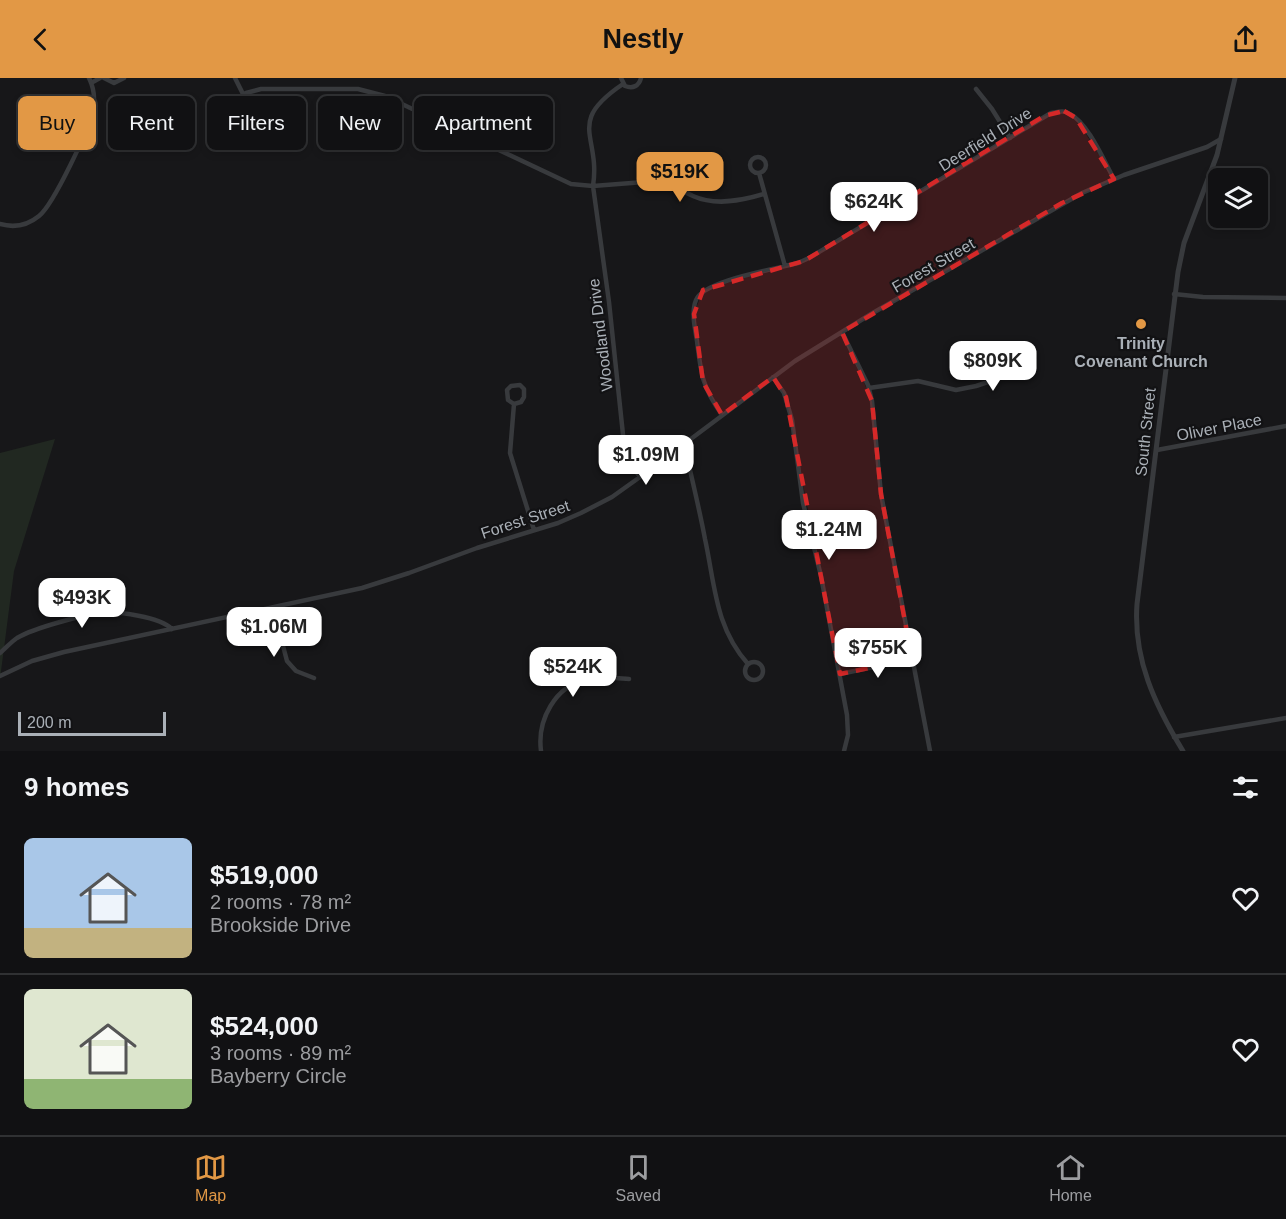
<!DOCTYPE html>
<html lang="en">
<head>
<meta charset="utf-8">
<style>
  body { margin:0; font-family:Helvetica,sans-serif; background:#1a1a1c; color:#f1f3f6; height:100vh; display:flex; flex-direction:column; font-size:22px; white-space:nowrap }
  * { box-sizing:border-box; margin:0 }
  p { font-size:20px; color:#9c9da0 }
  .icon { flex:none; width:33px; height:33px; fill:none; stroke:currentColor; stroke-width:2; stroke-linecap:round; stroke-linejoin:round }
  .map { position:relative; height:673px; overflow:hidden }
  .details { display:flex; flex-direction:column; background:#111113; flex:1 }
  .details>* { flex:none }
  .hud { position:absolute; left:18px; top:18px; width:600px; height:54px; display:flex; gap:12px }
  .buttons { position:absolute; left:1208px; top:90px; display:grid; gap:12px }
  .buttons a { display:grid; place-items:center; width:60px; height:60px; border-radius:9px; background:#111113; box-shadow:0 3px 9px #0003,0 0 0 2px #303133; font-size:30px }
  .scale { position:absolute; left:18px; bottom:15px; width:148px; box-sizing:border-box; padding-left:6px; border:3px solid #aab0b7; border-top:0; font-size:16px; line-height:21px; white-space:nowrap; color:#aab0b7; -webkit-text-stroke:4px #121214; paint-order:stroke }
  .price { position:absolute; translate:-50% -51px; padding:0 14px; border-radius:12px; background:#fff; color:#222; font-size:20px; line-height:39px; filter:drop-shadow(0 2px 3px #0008) }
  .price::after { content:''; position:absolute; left:50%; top:36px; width:18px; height:14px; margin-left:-9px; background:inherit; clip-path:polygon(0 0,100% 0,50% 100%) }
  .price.active { background:#e29845; color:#111 }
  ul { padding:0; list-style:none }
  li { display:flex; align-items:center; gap:18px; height:150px; padding:0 24px }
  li+li { border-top:2px solid #303133 }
  li span { display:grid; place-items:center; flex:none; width:168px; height:120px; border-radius:9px; color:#555 }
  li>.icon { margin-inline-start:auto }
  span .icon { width:72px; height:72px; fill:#fffc; stroke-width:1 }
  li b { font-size:26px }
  h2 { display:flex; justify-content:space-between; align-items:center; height:72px; padding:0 24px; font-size:26px }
  .tag { padding:0 21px; border-radius:9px; background:#111113; box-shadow:0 3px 9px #0003,0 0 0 2px #303133; font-size:21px; line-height:54px }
  .tag.active { background:#e29845; color:#111 }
  header { display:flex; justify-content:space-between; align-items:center; height:78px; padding:0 24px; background:#e29845; color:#111; font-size:27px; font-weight:700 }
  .menu { display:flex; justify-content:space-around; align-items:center; height:84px; border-top:2px solid #303133; background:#111113; font-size:16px; color:#9c9da0 }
  .menu a { display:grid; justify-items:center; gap:3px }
  .menu .active { color:#e29845 }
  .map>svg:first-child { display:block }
  .green { fill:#212821 }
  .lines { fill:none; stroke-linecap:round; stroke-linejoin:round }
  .minor { stroke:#383a3d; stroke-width:4.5 }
  .tertiary { stroke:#383a3d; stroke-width:5 }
  .marked { fill:#d62828; fill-opacity:0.2; stroke:#d62828; stroke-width:4.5; stroke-dasharray:12 8; stroke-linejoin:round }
  .poi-dot { fill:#e29845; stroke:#121214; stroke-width:2 }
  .labels { text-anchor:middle; stroke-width:4.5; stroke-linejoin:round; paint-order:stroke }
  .street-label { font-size:16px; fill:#aab0b7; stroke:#121214 }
  .poi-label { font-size:16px; font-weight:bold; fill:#aab0b7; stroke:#121214 }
</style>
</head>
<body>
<header><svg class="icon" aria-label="back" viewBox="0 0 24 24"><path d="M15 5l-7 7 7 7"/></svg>Nestly<svg class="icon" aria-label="share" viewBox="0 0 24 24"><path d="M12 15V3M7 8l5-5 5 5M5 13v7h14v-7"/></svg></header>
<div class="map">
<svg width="1286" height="673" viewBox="0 0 1286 673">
  <rect width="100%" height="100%" fill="#171719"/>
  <path class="green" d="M 55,361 L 14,493 L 0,601 L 0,375 Z"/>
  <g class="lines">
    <path class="minor" d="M 104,0 L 114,5 L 124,0
      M 235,0 L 243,16
      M 621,0 L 625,8 C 633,11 639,8 641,0
      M 91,5 L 100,0
      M 623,6 C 565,45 601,57 593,108 L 609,224 L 624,366 L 629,384 L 640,399
      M 976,11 L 992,31 L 1010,60
      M221 50a9 9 0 1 1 18 0a9 9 0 1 1-18 0Z
      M 228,42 L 230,32 L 240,19 L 246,15 L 261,11 L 358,11 L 385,18 L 571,106 L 593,108 L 657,103 C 671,105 681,113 693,118 C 715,128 741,123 764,116
      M750 87a8 8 0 1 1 16 0a8 8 0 1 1-16 0Z
      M 759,95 L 785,188
      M 0,146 C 14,150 28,147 39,138 C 53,127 90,50 93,31 C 95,21 94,10 89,0
      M 1174,216 L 1203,219 L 1286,220
      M 842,254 L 868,307 L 872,323 L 881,416 L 930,673
      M 773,299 L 784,315 L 792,342 L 803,425 L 821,498 L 847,637 L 848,657 L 844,673
      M 869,310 L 918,303 L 956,312 L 976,308 L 1021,293 L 1028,287 L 1033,271
      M 514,326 L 508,322 L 507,312 L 511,308 L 520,307 L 524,311 L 524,319 L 521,324 L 514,326 L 510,375 L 534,452
      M 722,337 C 702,309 701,296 697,263 C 695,251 691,234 696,222 C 704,202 777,191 798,185 L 809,180 L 1051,35 C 1058,34 1064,32 1070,36 C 1088,45 1104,83 1114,101
      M 684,366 C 691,397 699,429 705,461 C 715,507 715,549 748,586
      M 1157,372 L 1286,348
      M 273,530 L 287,583 L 296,593 L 314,600
      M 0,575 C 6,570 11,564 17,560 C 34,550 82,537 101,535 C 118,533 160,539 172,551
      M745 593a9 9 0 1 1 18 0a9 9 0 1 1-18 0Z
      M 840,596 L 912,581
      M 0,598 L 32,583 L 64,574 L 362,510 L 409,495 L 477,470 L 558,445 L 581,435 L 612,419 L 640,399 L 795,283 L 871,236 L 1082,115 L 1124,97 L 1207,69 L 1221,61
      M 1174,659 L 1286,640
      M 541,673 C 537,642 555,608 587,601 C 600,598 615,600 629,601"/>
    <path class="tertiary" d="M 1183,673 C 1155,627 1133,581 1137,526 L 1178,194 L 1184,165 L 1217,77 L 1235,0"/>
  </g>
  <path class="marked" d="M 1064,33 L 1076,40 L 1114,101 L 1062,125 L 842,254 L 872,323 L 881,416 L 912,581 L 840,596 L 786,319 L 773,299 L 722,337 L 703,304 L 694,236 L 703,212 L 804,183 L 1044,38 Z"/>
  <circle class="poi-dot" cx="1141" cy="246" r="6"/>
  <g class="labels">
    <g class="street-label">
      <text transform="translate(985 61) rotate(-32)" y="6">Deerfield Drive</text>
      <text transform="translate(933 187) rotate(-30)" y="6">Forest Street</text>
      <text transform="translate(600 257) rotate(-97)" y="6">Woodland Drive</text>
      <text transform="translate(1219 349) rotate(-11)" y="6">Oliver Place</text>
      <text transform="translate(1145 354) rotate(-84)" y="6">South Street</text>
      <text transform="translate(525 441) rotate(-18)" y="6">Forest Street</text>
    </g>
    <g class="poi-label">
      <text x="1141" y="271">Trinity<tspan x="1141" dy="18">Covenant Church</tspan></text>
    </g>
  </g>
</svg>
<div class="buttons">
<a><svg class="icon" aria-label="layers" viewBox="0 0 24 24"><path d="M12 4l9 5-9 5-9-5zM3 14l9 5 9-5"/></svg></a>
</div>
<div class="scale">200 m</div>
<b class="price active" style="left:680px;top:125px">$519K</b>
<b class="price" style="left:874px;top:155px">$624K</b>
<b class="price" style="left:993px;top:314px">$809K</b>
<b class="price" style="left:646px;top:408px">$1.09M</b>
<b class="price" style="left:829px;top:483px">$1.24M</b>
<b class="price" style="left:82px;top:551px">$493K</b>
<b class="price" style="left:274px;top:580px">$1.06M</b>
<b class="price" style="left:878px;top:601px">$755K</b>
<b class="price" style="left:573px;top:620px">$524K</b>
<div class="hud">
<a class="tag active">Buy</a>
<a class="tag">Rent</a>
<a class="tag">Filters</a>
<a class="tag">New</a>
<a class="tag">Apartment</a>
</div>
</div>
<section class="details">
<h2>9 homes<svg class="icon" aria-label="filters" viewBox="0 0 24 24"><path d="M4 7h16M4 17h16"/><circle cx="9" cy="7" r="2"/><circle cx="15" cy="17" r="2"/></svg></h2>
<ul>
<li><span style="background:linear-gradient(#a9c7e8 75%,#c2b280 0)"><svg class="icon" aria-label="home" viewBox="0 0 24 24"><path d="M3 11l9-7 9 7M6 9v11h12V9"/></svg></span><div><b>$519,000</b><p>2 rooms · 78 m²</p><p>Brookside Drive</p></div><svg class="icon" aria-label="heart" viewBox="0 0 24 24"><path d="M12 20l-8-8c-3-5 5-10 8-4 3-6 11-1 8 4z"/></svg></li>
<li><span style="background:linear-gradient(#dfe7d0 75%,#8fb573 0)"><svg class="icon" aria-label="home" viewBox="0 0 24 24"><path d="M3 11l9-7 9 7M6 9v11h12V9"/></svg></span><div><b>$524,000</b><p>3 rooms · 89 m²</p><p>Bayberry Circle</p></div><svg class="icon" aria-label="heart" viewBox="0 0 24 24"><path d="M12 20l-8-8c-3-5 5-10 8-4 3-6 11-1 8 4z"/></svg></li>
</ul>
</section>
<nav class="menu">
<a class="active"><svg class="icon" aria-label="map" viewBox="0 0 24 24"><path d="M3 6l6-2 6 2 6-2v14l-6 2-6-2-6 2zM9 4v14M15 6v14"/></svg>Map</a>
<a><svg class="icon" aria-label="saved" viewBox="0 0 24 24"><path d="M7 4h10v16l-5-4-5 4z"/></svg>Saved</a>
<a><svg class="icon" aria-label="home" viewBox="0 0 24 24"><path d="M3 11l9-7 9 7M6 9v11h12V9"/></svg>Home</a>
</nav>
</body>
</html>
